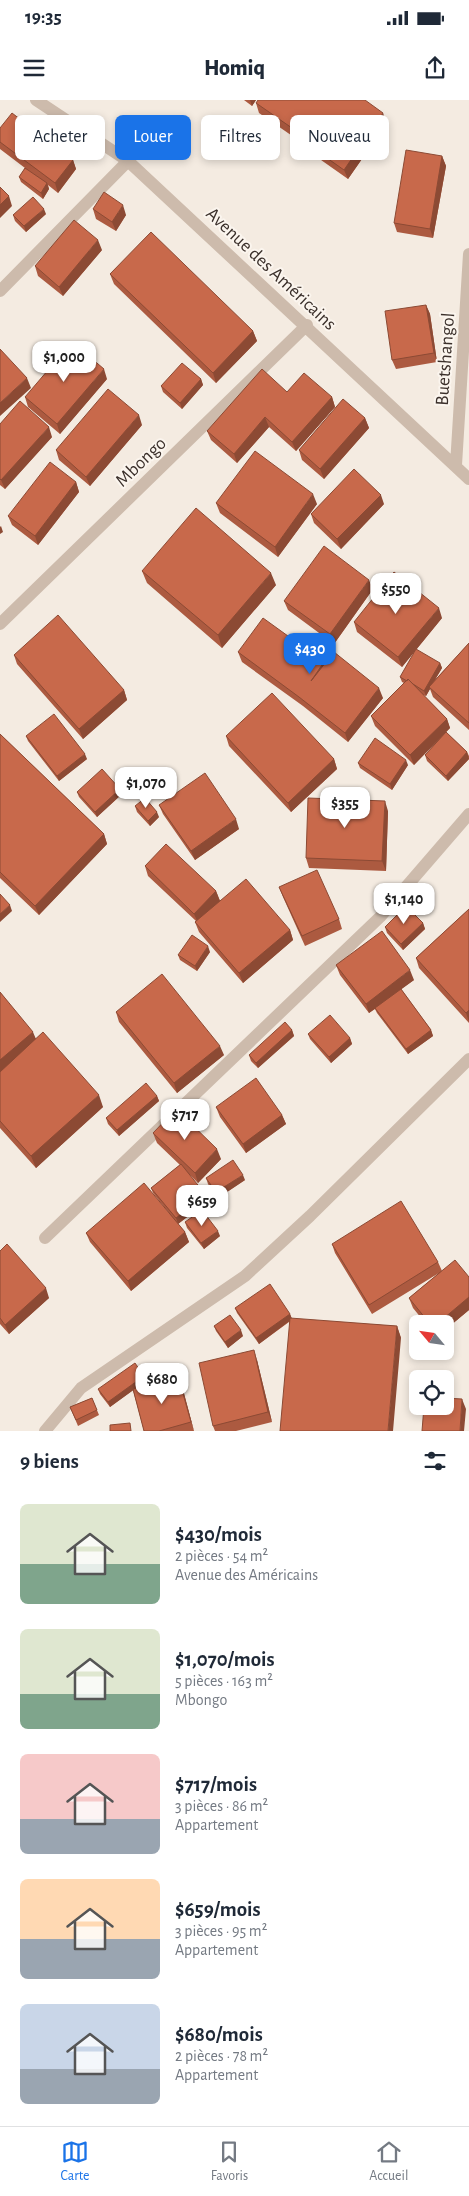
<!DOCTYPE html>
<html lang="fr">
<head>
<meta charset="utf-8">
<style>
  body { margin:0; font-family:"Alegreya Sans",sans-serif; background:#f6f6f7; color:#1f2937; height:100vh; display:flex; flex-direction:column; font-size:19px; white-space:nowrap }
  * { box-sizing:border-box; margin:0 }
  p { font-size:16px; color:#747a83 }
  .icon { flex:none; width:28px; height:28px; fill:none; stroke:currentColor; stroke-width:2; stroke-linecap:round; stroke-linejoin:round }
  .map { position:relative; height:1331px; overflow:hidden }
  .side { display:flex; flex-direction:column; background:#fff; flex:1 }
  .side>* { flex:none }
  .hud { position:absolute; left:15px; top:15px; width:440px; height:45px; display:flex; gap:10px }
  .needle { width:32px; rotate:299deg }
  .tools { position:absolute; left:409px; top:1215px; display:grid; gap:10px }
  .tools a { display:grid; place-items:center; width:45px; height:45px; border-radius:8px; background:#fff; box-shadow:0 2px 8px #0003; font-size:25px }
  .price { position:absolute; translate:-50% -42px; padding:0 11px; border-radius:10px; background:#fff; color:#222; font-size:16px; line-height:32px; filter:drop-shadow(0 1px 2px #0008) }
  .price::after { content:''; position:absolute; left:50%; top:30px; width:15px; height:11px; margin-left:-8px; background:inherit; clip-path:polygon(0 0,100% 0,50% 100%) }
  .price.on { background:#1a73e8; color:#fff }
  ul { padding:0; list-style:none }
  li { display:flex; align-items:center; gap:15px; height:125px; padding:0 20px }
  li span { display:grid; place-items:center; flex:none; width:140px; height:100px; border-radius:8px; color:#555 }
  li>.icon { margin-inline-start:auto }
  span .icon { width:60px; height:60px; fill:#fffc; stroke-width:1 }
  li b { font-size:21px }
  h2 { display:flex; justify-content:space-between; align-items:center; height:60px; padding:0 20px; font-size:21px }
  .tag { padding:0 18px; border-radius:8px; background:#fff; box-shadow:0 2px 8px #0003; font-size:18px; line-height:45px }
  .tag.on { background:#1a73e8; color:#fff }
  .status { display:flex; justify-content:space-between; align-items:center; height:35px; padding:0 25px; background:#fff; direction:ltr }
  .status svg { height:14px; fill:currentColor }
  header { display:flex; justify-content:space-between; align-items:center; height:65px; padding:0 20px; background:#fff; font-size:22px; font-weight:800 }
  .tab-bar { display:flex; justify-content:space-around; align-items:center; height:70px; border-top:1px solid #e0e1e3; background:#fff; font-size:14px; color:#747a83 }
  .tab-bar a { display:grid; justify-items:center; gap:2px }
  .tab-bar .on { color:#1a73e8 }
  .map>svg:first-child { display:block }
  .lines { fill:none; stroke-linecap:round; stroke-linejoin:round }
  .service { stroke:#cdbbac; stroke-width:12 }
  .minor { stroke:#cdbbac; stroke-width:12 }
  .wall { fill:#ac5a40 }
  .shaded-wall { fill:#8c4a34 }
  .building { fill:#c8694b; stroke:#8c4a34 }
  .labels { text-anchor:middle; stroke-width:4; stroke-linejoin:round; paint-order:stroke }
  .street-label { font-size:19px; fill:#3b302b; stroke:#fbf5ee }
</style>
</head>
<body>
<div class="status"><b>19:35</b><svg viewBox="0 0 49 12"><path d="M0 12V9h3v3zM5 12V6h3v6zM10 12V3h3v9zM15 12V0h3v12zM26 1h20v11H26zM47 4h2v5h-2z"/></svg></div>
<header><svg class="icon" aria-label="menu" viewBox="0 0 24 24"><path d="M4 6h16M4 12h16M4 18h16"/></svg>Homiq<svg class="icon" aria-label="share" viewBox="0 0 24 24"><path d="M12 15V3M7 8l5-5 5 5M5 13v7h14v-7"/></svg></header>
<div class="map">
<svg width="469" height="1331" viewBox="0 0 469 1331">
  <rect width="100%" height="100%" fill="#f4ebe1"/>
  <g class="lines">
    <path class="service" d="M 0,191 L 128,61
      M 45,1138 L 380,817 L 469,714
      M 45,1331 L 81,1288 L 245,1176 L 310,1116 L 469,959"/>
    <path class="minor" d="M 36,0 L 128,61 L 469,379
      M 456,365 L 469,154
      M 0,524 L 307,225"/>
  </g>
  <path class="wall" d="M 244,0 L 256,0 L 252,6 Z
    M 256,3 L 387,23 L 348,79 L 304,48 L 301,42 L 259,13 Z
    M 0,28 L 73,60 L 76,69 L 58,93 L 48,85 L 49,89 L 43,99 L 21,82 L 19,77 L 25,68 L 0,49 Z
    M 442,56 L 446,66 L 433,138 L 397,132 L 394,123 Z
    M 93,109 L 126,115 L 116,131 L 96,119 Z
    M 46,114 L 26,132 L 15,121 L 13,115 Z
    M 102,150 L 63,196 L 38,176 L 35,166 Z
    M 110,174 L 253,231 L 257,241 L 216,283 L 114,184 Z
    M 426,205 L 430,214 L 437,262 L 396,269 L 392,260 Z
    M 107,279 L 60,334 L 28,307 L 25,297 Z
    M 201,279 L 203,285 L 182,309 L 163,292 L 161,286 Z
    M 287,292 L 332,297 L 335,307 L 296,351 L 269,327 L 237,363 L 211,340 L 207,331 Z
    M 365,318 L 369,328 L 324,379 L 302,360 L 299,350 Z
    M 0,324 L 52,337 L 5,389 L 0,385 Z
    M 142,325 L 90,386 L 59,360 L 56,350 Z
    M 76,382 L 79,392 L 38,445 L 12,425 L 8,416 Z
    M 216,403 L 317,404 L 278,457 L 220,413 Z
    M 384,404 L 341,449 L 314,423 L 311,414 Z
    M 142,471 L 276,485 L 222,548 L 147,483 Z
    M 373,489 L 334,544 L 288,510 L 284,501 Z
    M 442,518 L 402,567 L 357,532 L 354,522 Z
    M 469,543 L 469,630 L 433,597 L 430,589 L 426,596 L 423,595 L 447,619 L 450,628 L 446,632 L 467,652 L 469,656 L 469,659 L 448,681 L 427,661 L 425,655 L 440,638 L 414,665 L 375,626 L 371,616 L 404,583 L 402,582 L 400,577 L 440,563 L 442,568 L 435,580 Z
    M 238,552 L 325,564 L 383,598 L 348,642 L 303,606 L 242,562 Z
    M 14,555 L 124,590 L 127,600 L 83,639 L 17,564 Z
    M 0,634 L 104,734 L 107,744 L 39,815 L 0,778 Z
    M 26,636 L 87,659 L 59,681 L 28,641 Z
    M 226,636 L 334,659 L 337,669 L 291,712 L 229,646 Z
    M 358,663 L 408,665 L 392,690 L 360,668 Z
    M 77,692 L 122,694 L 97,717 L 79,697 Z
    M 159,705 L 239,729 L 195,760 L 163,714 Z
    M 135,706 L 159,717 L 150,726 L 137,712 Z
    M 388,711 L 386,771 L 309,768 L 306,758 Z
    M 145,766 L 216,791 L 220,801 L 290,830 L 293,840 L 243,883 L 199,832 L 195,822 L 196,821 L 148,776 Z
    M 279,787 L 339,819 L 342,829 L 305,846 L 283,797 Z
    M 469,809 L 469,923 L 419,868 L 416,858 Z
    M 423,823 L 425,829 L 403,850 L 387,833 L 385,827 Z
    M 210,852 L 197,871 L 180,860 L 178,855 Z
    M 336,865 L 414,880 L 401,889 L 431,930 L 433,936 L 408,954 L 377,913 L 375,909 L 369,913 L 340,875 Z
    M 0,892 L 36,939 L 103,1007 L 36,1068 L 0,1028 Z
    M 116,912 L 224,955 L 177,993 L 119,922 Z
    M 292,930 L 294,936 L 258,968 L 251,961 L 249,955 Z
    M 308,934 L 350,938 L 352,944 L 331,963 L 310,939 Z
    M 157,996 L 159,1001 L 119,1036 L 108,1024 L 106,1018 Z
    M 216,1007 L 282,1015 L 286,1024 L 246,1053 L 220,1017 Z
    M 153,1033 L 221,1059 L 198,1083 L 189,1074 L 208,1101 L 178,1124 L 185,1132 L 189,1142 L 131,1191 L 90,1142 L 86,1133 L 169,1113 L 153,1093 L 151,1088 L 180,1065 L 157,1043 Z
    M 206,1078 L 245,1080 L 218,1098 L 208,1084 Z
    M 185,1122 L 220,1136 L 204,1149 L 187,1128 Z
    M 332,1144 L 438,1162 L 442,1171 L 469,1177 L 469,1210 L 445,1230 L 445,1224 L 426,1224 L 413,1208 L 409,1198 L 439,1173 L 372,1214 L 335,1153 Z
    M 0,1151 L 49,1198 L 9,1234 L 0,1224 Z
    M 235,1208 L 290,1214 L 292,1219 L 397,1226 L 401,1238 L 289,1222 L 259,1244 L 237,1213 Z
    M 214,1226 L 243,1236 L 228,1248 L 216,1231 Z
    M 257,1260 L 272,1322 L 236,1331 L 215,1331 L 213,1326 Z
    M 178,1276 L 182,1286 L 194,1331 L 144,1331 L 133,1290 L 110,1307 L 100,1294 L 98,1289 L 146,1281 L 137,1288 Z
    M 92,1298 L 99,1315 L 78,1326 L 70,1307 Z"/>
  <path class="shaded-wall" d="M 250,0 L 256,0 L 252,6 Z
    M 383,13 L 387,23 L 348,79 L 344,70 Z
    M 442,56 L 446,66 L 433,138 L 430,129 Z
    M 73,60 L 76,69 L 58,93 L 55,83 Z
    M 47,83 L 49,89 L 43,99 L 41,93 Z
    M 9,96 L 12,106 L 0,118 L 0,105 Z
    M 123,105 L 126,115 L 116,131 L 112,122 Z
    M 44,109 L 46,114 L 26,132 L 24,126 Z
    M 98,140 L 102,150 L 63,196 L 59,187 Z
    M 426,205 L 430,214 L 437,262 L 434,253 Z
    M 253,231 L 257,241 L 216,283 L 213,273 Z
    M 104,269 L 107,279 L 60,334 L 57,324 Z
    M 27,278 L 31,288 L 0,316 L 0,303 Z
    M 201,279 L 203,285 L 182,309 L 180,303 Z
    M 332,297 L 335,307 L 296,351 L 292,342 Z
    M 139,315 L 142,325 L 90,386 L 86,377 Z
    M 265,317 L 269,327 L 237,363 L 234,354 Z
    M 365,318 L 369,328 L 324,379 L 320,369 Z
    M 49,327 L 52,337 L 5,389 L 1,380 Z
    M 76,382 L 79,392 L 38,445 L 35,436 Z
    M 313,394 L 317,404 L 278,457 L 275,447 Z
    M 381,395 L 384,404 L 341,449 L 337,439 Z
    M 1,426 L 3,432 L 0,434 L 0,427 Z
    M 271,473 L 276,485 L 222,548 L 218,535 Z
    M 369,480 L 373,489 L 334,544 L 330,534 Z
    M 439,508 L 442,518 L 402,567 L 398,557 Z
    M 324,562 L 327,571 L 311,581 Z
    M 440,563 L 442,568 L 430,588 L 429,587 L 430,589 L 426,596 L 424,591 Z
    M 379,588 L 383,598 L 348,642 L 345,633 Z
    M 124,590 L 127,600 L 83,639 L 79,629 Z
    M 447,619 L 450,628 L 414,665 L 410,655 Z
    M 467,652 L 469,659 L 448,681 L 446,676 Z
    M 85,654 L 87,659 L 59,681 L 57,676 Z
    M 334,659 L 337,669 L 291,712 L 288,703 Z
    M 406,660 L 408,665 L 392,690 L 390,684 Z
    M 120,689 L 122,694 L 97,717 L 95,712 Z
    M 385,701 L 388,711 L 386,771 L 382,761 Z
    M 157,712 L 159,717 L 150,726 L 148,721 Z
    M 236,719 L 239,729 L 195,760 L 191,751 Z
    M 104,734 L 107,744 L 39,815 L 35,806 Z
    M 216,791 L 220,801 L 198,823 L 194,814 Z
    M 10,805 L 12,811 L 0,822 L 0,814 Z
    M 423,823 L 425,829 L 403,850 L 401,844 Z
    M 290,830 L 293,840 L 243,883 L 239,873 Z
    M 208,846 L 210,852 L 197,871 L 195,866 Z
    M 410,870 L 414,880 L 369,913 L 366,904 Z
    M 469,910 L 469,922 L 466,913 Z
    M 292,930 L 294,936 L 258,968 L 256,963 Z
    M 431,930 L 433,936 L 408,954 L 406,949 Z
    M 33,932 L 38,944 L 0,976 L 0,960 Z
    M 350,938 L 352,944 L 331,963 L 329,957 Z
    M 220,946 L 224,955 L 177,993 L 174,983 Z
    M 99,995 L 103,1007 L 36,1068 L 31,1056 Z
    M 157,996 L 159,1001 L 119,1036 L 117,1030 Z
    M 282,1015 L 286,1024 L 246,1053 L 243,1044 Z
    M 217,1049 L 221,1059 L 198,1083 L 195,1073 Z
    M 243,1075 L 245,1080 L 218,1098 L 216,1092 Z
    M 206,1095 L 208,1101 L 178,1124 L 176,1118 Z
    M 218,1131 L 220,1136 L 204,1149 L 201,1143 Z
    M 185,1132 L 189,1142 L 131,1191 L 128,1181 Z
    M 46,1188 L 49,1198 L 9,1234 L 5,1225 Z
    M 469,1197 L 469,1210 L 445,1230 L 445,1224 L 437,1224 Z
    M 290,1214 L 292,1219 L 259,1244 L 256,1238 Z
    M 397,1226 L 401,1238 L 393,1331 L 388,1331 Z
    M 241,1230 L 243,1236 L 228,1248 L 225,1242 Z
    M 254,1250 L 257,1260 L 272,1322 L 268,1312 Z
    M 144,1276 L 146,1281 L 110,1307 L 108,1302 Z
    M 178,1276 L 182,1286 L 194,1331 L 191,1322 Z
    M 462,1299 L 466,1309 L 464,1331 L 460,1331 Z"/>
  <path class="building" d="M 258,0 L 365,0 L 383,13 L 344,70 L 300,39 L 302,35 L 256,3 Z
    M 12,13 L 73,60 L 55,83 L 0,42 L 0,28 Z
    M 406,50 L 442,56 L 430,129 L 394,123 Z
    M 25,68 L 47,83 L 41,93 L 19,77 Z
    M 0,87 L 9,96 L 0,105 Z
    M 104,92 L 123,105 L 112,122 L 93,109 Z
    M 33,97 L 44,109 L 24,126 L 13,115 Z
    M 74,120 L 98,140 L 59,187 L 35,166 Z
    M 151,132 L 253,231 L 213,273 L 110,174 Z
    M 426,205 L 434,253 L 392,260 L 385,211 Z
    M 72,242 L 104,269 L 57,324 L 25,297 Z
    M 0,249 L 27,278 L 0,303 Z
    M 182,263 L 201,279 L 180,303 L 161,286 Z
    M 262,269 L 287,292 L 304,273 L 332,297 L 292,342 L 265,317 L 234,354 L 207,331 Z
    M 108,289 L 139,315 L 86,377 L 56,350 Z
    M 343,299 L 365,318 L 320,369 L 299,350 Z
    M 20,301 L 49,327 L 1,380 L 0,379 L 0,324 Z
    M 255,351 L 313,394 L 275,447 L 216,403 Z
    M 50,362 L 76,382 L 35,436 L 8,416 Z
    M 354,369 L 381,395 L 337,439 L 311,414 Z
    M 196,408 L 271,473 L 218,535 L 142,471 Z
    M 324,446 L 369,480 L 330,534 L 284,501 Z
    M 394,472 L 439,508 L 398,557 L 354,522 Z
    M 58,515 L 124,590 L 79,629 L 14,555 Z
    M 263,518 L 324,562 L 311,581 L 334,552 L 379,588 L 345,633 L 299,597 L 238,552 Z
    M 469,543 L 469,623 L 429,587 Z
    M 416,549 L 440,563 L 424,591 L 413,584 L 408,579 L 407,581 L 400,577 Z
    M 408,579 L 447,619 L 410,655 L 371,616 Z
    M 272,593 L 334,659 L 288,703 L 226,636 Z
    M 54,614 L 85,654 L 57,676 L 26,636 Z
    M 446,632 L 467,652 L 446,676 L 425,655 Z
    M 0,634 L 104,734 L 35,806 L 0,772 Z
    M 375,638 L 406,660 L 390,684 L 358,663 Z
    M 102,669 L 120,689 L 95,712 L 77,692 Z
    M 205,673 L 236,719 L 191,751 L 159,705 Z
    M 145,698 L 157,712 L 148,721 L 135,706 Z
    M 308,698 L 385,701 L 382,761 L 306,758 Z
    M 166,744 L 216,791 L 194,814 L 145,766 Z
    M 317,770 L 339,819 L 302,836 L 279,787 Z
    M 246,779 L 290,830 L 239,873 L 195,822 Z
    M 0,794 L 10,805 L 0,814 Z
    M 406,806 L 423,823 L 401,844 L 385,827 Z
    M 469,809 L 469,910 L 466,913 L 416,858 Z
    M 382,831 L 410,870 L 366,904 L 336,865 Z
    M 192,835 L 208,846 L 195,866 L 178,855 Z
    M 162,874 L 220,946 L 174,983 L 116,912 Z
    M 401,889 L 431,930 L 406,949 L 375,908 Z
    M 0,892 L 33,932 L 0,960 Z
    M 330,915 L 350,938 L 329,957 L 308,934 Z
    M 285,922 L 292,930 L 256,963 L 249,955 Z
    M 43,932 L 99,995 L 31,1056 L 0,1021 L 0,972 Z
    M 256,978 L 282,1015 L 243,1044 L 216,1007 Z
    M 146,983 L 157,996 L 117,1030 L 106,1018 Z
    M 176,1009 L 217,1049 L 195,1073 L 153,1033 Z
    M 233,1060 L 243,1075 L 216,1092 L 206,1078 Z
    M 181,1064 L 206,1095 L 176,1118 L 151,1088 Z
    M 144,1083 L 185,1132 L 128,1181 L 86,1133 Z
    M 401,1101 L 438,1162 L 369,1205 L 332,1144 Z
    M 202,1110 L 218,1131 L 201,1143 L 185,1122 Z
    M 7,1144 L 46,1188 L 5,1225 L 0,1218 L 0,1151 Z
    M 455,1160 L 469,1177 L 469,1197 L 437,1224 L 430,1224 L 409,1198 Z
    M 270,1184 L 290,1214 L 256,1238 L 235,1208 Z
    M 230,1215 L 241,1230 L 225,1242 L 214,1226 Z
    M 290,1218 L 397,1226 L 388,1331 L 280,1331 Z
    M 254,1250 L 268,1312 L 213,1326 L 199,1263 Z
    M 135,1263 L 144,1276 L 108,1302 L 98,1289 Z
    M 178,1276 L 191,1322 L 159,1331 L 144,1331 L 133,1289 Z
    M 92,1298 L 97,1310 L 76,1320 L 70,1307 Z
    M 445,1298 L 462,1299 L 460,1331 L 422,1331 L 424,1306 L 445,1306 Z
    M 130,1323 L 131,1331 L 110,1331 L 110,1325 Z"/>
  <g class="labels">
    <g class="street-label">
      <text transform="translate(272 168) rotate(43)" y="7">Avenue des Américains</text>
      <text transform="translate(444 259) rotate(-86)" y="7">Buetshangol</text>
      <text transform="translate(140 361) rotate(-44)" y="7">Mbongo</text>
    </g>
  </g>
</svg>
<div class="tools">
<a><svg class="needle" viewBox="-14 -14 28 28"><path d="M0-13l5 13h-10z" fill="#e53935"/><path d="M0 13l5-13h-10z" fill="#747a83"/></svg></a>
<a><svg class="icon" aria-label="locate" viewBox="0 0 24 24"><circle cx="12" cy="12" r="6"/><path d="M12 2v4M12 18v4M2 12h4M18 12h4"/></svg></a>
</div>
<b class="price" style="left:64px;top:283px">$1,000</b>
<b class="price" style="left:396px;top:515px">$550</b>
<b class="price on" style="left:310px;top:575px">$430</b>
<b class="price" style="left:146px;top:709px">$1,070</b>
<b class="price" style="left:345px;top:729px">$355</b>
<b class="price" style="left:404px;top:825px">$1,140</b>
<b class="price" style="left:185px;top:1041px">$717</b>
<b class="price" style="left:202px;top:1127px">$659</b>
<b class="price" style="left:162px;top:1305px">$680</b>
<div class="hud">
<a class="tag">Acheter</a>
<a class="tag on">Louer</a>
<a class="tag">Filtres</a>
<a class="tag">Nouveau</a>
</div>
</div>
<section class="side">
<h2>9 biens<svg class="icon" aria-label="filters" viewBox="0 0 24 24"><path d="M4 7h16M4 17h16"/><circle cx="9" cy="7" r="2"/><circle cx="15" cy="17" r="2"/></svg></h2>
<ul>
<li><span style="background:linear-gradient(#dfe7d0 60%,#7fa58c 0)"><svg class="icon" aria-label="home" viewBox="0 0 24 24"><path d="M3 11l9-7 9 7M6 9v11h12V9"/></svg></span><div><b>$430/mois</b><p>2 pièces · 54 m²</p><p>Avenue des Américains</p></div></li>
<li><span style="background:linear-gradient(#dfe7d0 65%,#7fa58c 0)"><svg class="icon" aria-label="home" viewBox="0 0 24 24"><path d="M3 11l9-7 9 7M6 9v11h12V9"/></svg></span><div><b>$1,070/mois</b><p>5 pièces · 163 m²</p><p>Mbongo</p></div></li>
<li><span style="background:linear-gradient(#f6c9c9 65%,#9aa5b1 0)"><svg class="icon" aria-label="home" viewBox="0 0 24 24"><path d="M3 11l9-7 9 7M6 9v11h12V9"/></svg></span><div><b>$717/mois</b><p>3 pièces · 86 m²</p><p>Appartement</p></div></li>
<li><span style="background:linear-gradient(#ffd9b3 60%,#9aa5b1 0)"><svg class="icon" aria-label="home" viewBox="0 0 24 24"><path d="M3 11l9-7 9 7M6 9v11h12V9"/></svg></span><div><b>$659/mois</b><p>3 pièces · 95 m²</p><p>Appartement</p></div></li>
<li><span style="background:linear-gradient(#c9d6e8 65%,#9aa5b1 0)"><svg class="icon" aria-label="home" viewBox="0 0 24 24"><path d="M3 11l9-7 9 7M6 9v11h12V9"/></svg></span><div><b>$680/mois</b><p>2 pièces · 78 m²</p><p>Appartement</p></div></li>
</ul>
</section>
<nav class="tab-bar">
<a class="on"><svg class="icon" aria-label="map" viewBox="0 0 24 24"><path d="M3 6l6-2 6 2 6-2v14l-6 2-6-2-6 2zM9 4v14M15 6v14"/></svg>Carte</a>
<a><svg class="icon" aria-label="saved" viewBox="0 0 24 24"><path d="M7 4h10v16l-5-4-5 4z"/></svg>Favoris</a>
<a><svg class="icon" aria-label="home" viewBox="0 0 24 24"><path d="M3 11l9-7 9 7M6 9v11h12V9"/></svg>Accueil</a>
</nav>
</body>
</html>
